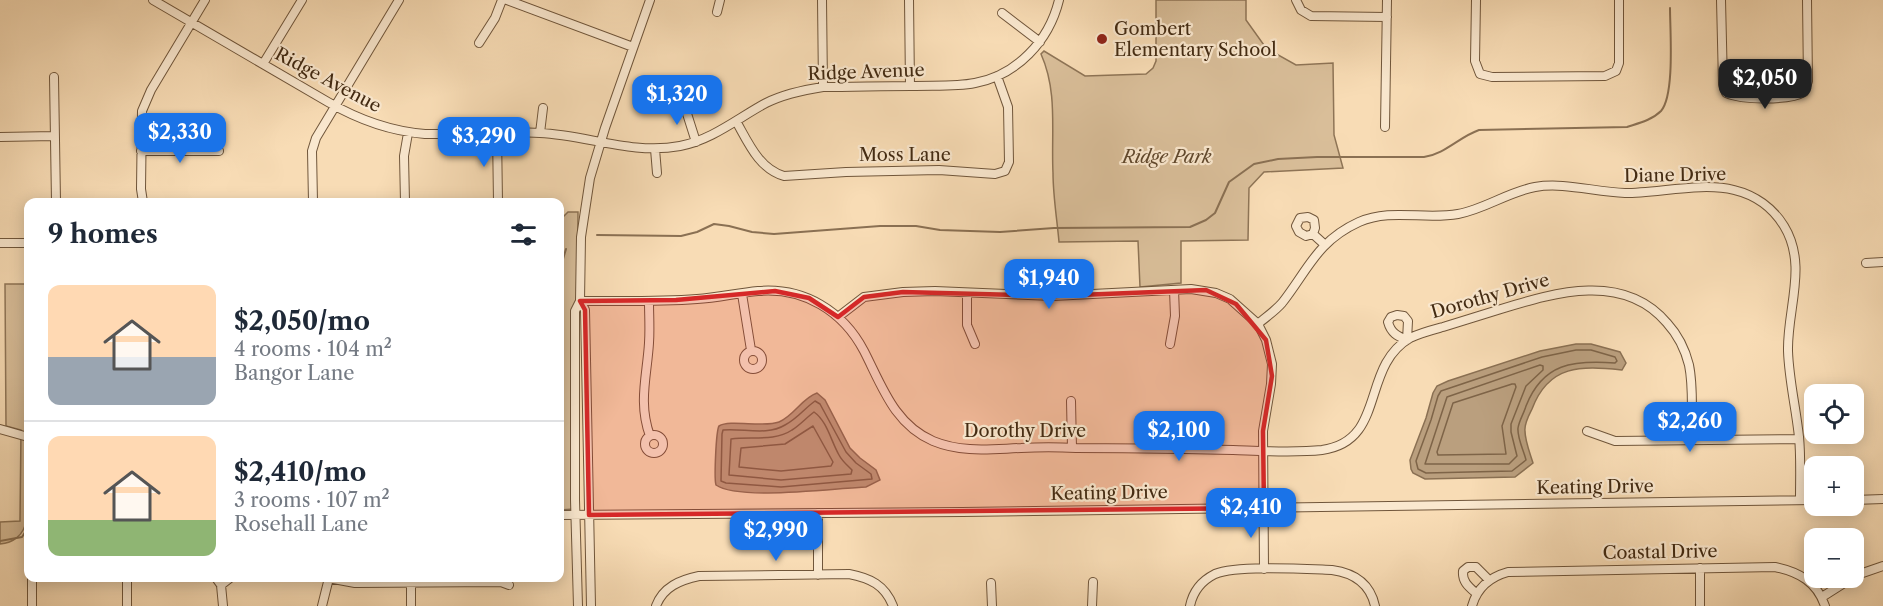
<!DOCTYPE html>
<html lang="en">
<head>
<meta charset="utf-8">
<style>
  body { margin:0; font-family:"Libre Caslon Text",serif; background:#f2f2f3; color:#1f2937; height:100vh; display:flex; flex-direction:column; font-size:22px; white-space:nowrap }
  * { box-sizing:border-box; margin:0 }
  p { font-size:20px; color:#747a83 }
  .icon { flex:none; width:33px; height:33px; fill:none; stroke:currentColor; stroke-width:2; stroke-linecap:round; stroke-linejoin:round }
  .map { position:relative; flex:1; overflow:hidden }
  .drawer { position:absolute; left:24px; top:198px; width:540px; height:384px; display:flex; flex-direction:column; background:#fff; border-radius:12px; box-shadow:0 3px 15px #0003 }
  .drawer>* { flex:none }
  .buttons { position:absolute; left:1804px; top:384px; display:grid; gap:12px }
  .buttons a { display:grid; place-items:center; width:60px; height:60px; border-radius:12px; background:#fff; box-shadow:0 3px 15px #0003; font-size:30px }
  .price { position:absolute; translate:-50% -51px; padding:0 14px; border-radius:12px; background:#1a73e8; color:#fff; font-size:20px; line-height:39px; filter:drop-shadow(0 2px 3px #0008) }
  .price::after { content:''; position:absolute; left:50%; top:36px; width:18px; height:14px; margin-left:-9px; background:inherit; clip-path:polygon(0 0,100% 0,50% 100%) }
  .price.active { background:#222; color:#fff }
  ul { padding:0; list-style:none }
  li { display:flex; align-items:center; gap:18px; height:150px; padding:0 24px }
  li+li { border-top:2px solid #e0e1e3 }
  li span { display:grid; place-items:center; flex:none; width:168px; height:120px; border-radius:12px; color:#555 }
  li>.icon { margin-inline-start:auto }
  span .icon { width:72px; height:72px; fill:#fffc; stroke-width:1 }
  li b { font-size:26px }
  h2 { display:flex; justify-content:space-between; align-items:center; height:72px; padding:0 24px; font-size:26px }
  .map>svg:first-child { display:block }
  .green { fill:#d9be99; stroke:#8e7456; stroke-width:1.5 }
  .water { fill:#ba9f7e; stroke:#8a7053; stroke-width:1.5 }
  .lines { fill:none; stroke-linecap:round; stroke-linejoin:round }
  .shore { stroke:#7e6448; stroke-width:1.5 }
  .stream { stroke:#8a7053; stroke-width:2 }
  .minor-casing { stroke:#70563b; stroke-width:10 }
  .minor { stroke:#fae8cf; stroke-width:8 }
  .marked { fill:#d62828; fill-opacity:0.2; stroke:#d62828; stroke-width:4.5; stroke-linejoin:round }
  .poi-dot { fill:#8f2418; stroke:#fae8cf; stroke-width:2 }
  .labels { text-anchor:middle; stroke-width:4.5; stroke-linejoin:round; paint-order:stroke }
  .poi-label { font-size:18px; fill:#422a12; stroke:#fae8cf; text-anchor:start }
  .street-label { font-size:18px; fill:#422a12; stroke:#fae8cf }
  .park-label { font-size:18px; font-style:italic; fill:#60482d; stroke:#fae8cf }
</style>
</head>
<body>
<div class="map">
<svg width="1883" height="606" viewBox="0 0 1883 606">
  <rect width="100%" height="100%" fill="#f8dcb5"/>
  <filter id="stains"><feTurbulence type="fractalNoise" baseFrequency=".00333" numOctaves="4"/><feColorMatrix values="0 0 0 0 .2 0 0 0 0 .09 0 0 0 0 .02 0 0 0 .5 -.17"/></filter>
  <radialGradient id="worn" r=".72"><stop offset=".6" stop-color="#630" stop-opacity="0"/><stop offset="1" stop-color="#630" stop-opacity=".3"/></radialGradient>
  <path class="green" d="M 1156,0 L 1246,0 L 1246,20 L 1266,48 L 1296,65 L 1333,63 L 1334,135 L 1343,168 L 1264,172 L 1249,188 L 1248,240 L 1181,241 L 1181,283 L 1140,287 L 1138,241 L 1059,242 C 1057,219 1053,196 1053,173 C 1051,132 1058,92 1041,54 L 1044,51 L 1085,76 L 1146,74 L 1153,68 L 1156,61 Z
    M 568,212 L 578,212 L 575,503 L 574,509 L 560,510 L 560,220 Z
    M 5,284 L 28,284 L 28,521 L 26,521 C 24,535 13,543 0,544 L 0,522 L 20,521 L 21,430 L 6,426 Z"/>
  <path class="water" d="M 1576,344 L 1591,344 L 1620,352 L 1626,363 L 1622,370 C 1581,366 1549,364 1532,409 C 1529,415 1524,424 1525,431 C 1525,441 1530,453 1533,463 L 1515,477 L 1425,479 L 1413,473 L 1411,469 L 1410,460 L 1426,418 L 1433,393 L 1437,386 L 1448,381 L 1540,351 Z
    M 817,393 L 825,400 L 850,448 L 860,458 L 876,470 L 880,480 L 866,487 C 836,488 738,501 716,485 C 714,479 716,431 719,426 C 730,419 763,428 779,422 C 794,416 802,398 817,393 Z"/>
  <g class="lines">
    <path class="shore" d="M 1576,350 L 1591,350 L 1615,357 L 1617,361 L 1615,363 C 1573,360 1543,363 1526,406 C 1524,413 1519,421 1518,428 C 1517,438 1524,451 1526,460 L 1512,471 L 1426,473 L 1418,469 L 1416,461 L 1431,420 L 1438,396 L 1441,391 L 1542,357 Z
      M 1540,365 L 1543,366 L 1543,370 L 1526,386 L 1511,424 L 1511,432 L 1517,456 L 1509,464 L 1425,464 L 1447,397 Z
      M 1512,384 L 1515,384 L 1516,387 L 1502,426 L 1506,454 L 1438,455 L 1437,452 L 1453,403 Z
      M 815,401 L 820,404 L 846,452 L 856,463 L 871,474 L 872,479 L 781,487 L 726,483 L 721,481 L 722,434 L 723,430 C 743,428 767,436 785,425 C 797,419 805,408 815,401 Z
      M 814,412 C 827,421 831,441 839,455 C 842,461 847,465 852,470 L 851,474 L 781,480 L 729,475 L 731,439 C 751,436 774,442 792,430 C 800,425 806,418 814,412 Z
      M 813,426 L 833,462 L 831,466 L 781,471 L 739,467 L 741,448 L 785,444 Z"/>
    <path class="stream" d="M 597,235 L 681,236 L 697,232 L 714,224 L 729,226 L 752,232 L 774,234 L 880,226 L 916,226 L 940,230 L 1000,232 L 1054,228 L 1190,227 L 1206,220 L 1215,213 L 1229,182 L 1254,164 L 1278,159 L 1317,157 L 1424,157 C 1445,154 1459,137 1479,130 L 1627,127 C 1639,123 1652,120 1661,111 C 1675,95 1670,30 1670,8
      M 560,269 L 566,249
      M 0,541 L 22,537 L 28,528"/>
    <g class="minor-casing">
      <path id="minor" d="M 153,0 L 328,102 C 359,120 389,131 425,134 C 463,135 502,130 540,133 C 587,135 632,155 680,146 C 712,140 738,118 766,103 C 784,94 803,90 823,87 C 852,87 882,86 911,86 C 932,85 955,87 975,83 C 1017,75 1049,41 1059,0
        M 507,0 L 633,47
        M 822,0 L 823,87
        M 909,0 L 910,86
        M 1296,0 L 1301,10 L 1311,16 L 1387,17
        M 1476,0 L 1475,61 L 1480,74 L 1492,77 L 1605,76 L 1616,71 L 1619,63 L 1619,0
        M 1721,0 L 1723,84 L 1726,93 C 1742,100 1789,101 1804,92 L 1808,81 L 1807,0
        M 717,12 L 720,0
        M 1002,13 L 1040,42
        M 479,43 L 495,18 L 502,0
        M 263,64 L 302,0
        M 54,77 L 56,202
        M 683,101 L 696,142
        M 736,121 C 748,142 759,169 784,176 L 846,172 L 939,170 L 995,174 L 1005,171 L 1009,162 L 1008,107 L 997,76
        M 1385,127 L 1387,0
        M 497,133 L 498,202
        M 540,133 L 543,108
        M 0,137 L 54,136
        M 655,149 L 657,173
        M 141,151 L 219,151
        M 143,202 L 141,189 L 142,111 L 151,90 L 205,0
        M 313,202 L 312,151 L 316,138 L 399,0
        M 405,202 L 404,156 L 408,133
        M 1313,234 L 1306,236 L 1299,232 L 1296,226 L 1300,218 L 1308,217 L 1314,220 L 1315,228 L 1313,234 L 1324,244
        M 0,243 L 28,243
        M 1866,263 L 1883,262
        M 967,293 L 967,325 L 975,344
        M 742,294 L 751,350
        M 580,301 C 619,301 658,302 697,299 C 717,298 737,293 758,291 C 804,287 843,311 864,351 C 882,386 894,424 933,441 C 962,453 991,449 1021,448 C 1039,447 1058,447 1076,448 C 1128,448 1181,449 1233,450 C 1262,451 1294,453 1322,450 C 1387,441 1360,367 1410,338 C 1420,333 1432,330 1443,327 C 1462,321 1482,315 1501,309 C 1556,292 1624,272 1667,323 C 1678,335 1685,349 1689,365 C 1694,389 1691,416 1692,440
        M 580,301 L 585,310 L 591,606
        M 649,301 C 649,315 650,329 649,343 C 647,376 638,403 650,436
        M 1397,315 L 1404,316 L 1408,321 L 1407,340 C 1397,336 1391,333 1388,322 L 1391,317 Z
        M 838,317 L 864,297 L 903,292 L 935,291 L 1053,296 L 1191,289 L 1216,293 L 1230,299 L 1258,324 L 1266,340 L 1272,364 L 1271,384 L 1263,431 L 1264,569
        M 1258,324 C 1266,317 1275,311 1282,303 C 1308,270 1317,241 1359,222 C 1391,208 1424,220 1458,214 C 1485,209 1508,192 1535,187 C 1564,182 1595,192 1625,193 C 1658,193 1703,182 1734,190 C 1755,195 1773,208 1784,226 C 1808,265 1787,309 1788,351 C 1789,380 1796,408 1799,437 C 1801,457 1800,479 1800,500
        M 1170,344 L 1175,316 L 1174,290
        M744 360a9 9 0 1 1 18 0a9 9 0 1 1-18 0Z
        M 1071,401 L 1072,448
        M 0,429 L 28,437
        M 1587,431 L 1615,441 L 1799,439
        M645 444a9 9 0 1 1 18 0a9 9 0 1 1-18 0Z
        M 1854,500 L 1883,499
        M 560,515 L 962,512 L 1815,500
        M 818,575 L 818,513
        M 1854,576 L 1883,566
        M 127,578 L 127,606
        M 216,578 L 221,585 L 223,606
        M 328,578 L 355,583 L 501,582 L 509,585
        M 411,582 L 411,606
        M 991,583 L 992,606
        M 221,585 L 230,578
        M 1477,594 C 1469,587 1462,582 1463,571 L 1468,567 L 1476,567 L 1489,580
        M 1822,597 L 1852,578
        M 32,606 L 32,578
        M 322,606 L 329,578
        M 578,606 L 575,500 L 575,311 L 580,301 L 581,237 L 590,178 L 605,128 L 650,0
        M 656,606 C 663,587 680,580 699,576 L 849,574 C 870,578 885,585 893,606
        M 1092,606 L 1093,582
        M 1190,606 C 1193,591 1201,581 1215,574 C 1237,565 1305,569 1332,570 C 1354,573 1370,583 1375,606
        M 1472,606 C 1477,588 1490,577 1508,572 L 1775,567 C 1799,572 1817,582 1825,606
        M 1700,606 L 1700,568"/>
    </g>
    <use href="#minor" class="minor"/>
  </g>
  <path class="marked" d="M 1206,290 L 1236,304 L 1266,340 L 1272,376 L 1263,431 L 1264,508 L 589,515 L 585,310 L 580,301 L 676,300 L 775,291 L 809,298 L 838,317 L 864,297 L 903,292 L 1053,296 Z"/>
  <circle class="poi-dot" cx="1102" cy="39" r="6"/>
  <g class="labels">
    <g class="poi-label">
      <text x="1114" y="35">Gombert<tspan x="1114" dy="21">Elementary School</tspan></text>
    </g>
    <g class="street-label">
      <text transform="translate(866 72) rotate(-2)" y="6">Ridge Avenue</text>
      <text transform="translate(328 80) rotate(28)" y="6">Ridge Avenue</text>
      <text x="905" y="161">Moss Lane</text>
      <text transform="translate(1675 175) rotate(-1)" y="6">Diane Drive</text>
      <text transform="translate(1490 296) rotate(-16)" y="6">Dorothy Drive</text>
      <text x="1025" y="437">Dorothy Drive</text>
      <text transform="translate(1595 487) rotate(-1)" y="6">Keating Drive</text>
      <text transform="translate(1109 493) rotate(-1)" y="6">Keating Drive</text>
      <text transform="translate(1660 552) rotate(-1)" y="6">Coastal Drive</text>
    </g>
    <g class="park-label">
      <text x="1167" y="163">Ridge Park</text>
    </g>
  </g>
  <rect width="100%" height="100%" filter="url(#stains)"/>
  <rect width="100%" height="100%" fill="url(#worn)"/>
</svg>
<div class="buttons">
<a><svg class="icon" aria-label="locate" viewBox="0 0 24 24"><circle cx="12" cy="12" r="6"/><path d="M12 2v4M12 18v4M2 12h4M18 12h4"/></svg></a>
<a>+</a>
<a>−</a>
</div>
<b class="price active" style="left:1765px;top:110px">$2,050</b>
<b class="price" style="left:677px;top:126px">$1,320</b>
<b class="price" style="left:180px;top:164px">$2,330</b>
<b class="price" style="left:484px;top:168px">$3,290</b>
<b class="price" style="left:1049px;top:310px">$1,940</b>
<b class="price" style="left:1690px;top:453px">$2,260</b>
<b class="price" style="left:1179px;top:462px">$2,100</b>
<b class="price" style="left:1251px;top:539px">$2,410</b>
<b class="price" style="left:776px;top:562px">$2,990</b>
<section class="drawer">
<h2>9 homes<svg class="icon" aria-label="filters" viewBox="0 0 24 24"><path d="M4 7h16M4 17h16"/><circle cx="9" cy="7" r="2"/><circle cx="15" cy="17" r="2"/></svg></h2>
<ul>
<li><span style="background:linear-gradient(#ffd9b3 60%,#9aa5b1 0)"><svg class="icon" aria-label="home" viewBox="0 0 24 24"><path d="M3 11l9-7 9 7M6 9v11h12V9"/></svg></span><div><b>$2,050/mo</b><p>4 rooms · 104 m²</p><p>Bangor Lane</p></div></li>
<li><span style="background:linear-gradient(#ffd9b3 70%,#8fb573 0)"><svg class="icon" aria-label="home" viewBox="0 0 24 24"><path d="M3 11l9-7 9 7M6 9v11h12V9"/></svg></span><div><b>$2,410/mo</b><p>3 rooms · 107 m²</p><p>Rosehall Lane</p></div></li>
</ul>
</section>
</div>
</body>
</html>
